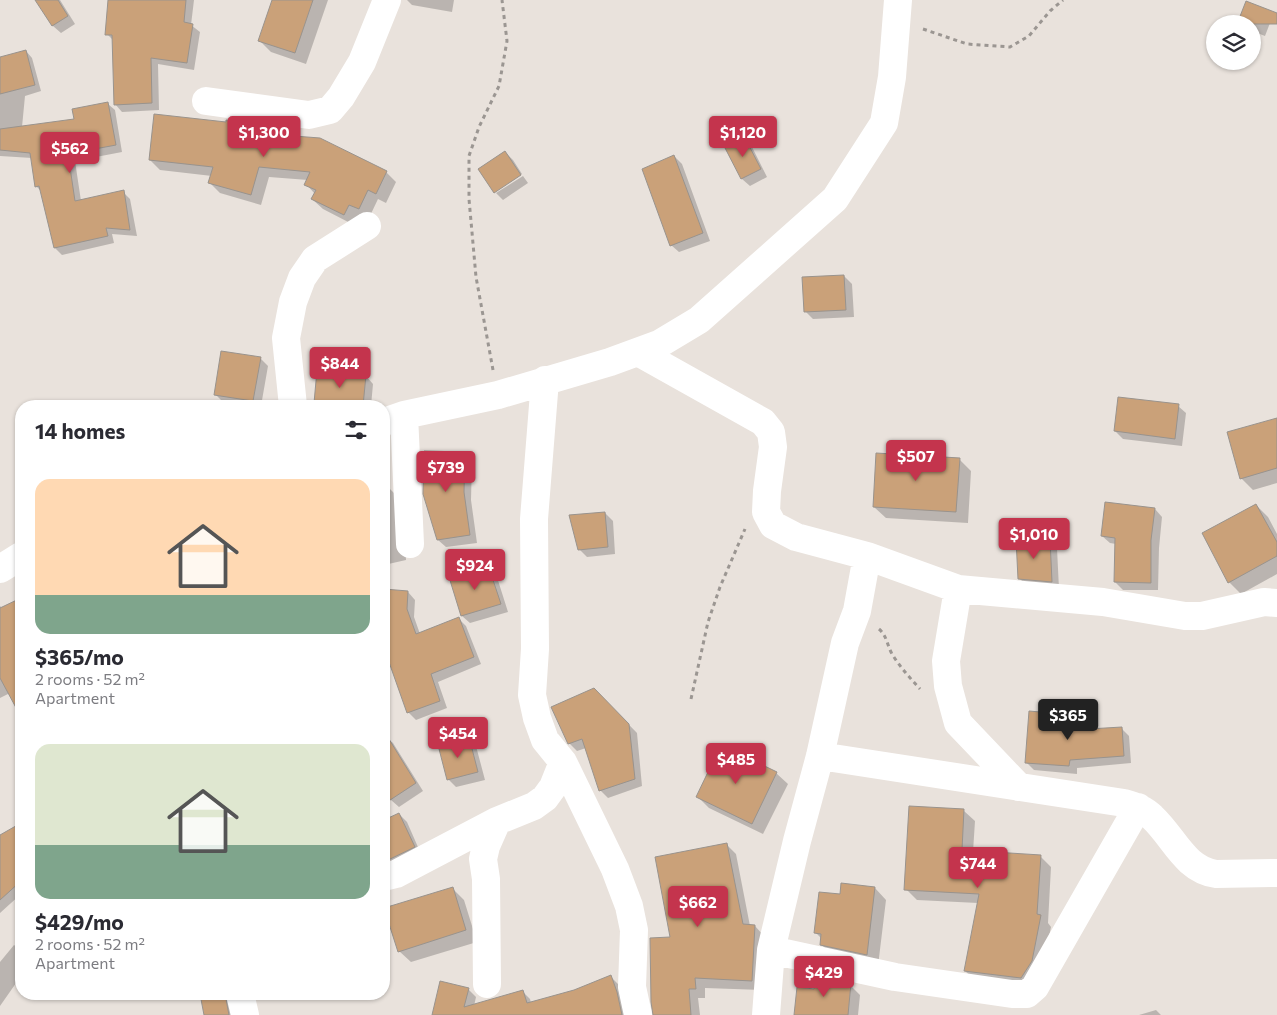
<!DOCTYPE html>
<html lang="en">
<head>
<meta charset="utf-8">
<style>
  body { margin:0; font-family:Commissioner,sans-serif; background:#f7f7f7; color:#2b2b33; height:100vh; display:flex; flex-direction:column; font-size:19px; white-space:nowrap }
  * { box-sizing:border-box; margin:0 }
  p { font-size:16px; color:#7c7c81 }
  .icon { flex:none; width:28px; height:28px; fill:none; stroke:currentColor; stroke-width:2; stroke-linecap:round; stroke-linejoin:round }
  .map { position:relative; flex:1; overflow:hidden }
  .panel { position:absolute; left:15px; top:400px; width:375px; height:600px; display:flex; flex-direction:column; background:#fff; border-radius:20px; box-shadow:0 1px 4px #0004 }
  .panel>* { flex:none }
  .controls { position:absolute; left:1206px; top:15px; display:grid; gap:10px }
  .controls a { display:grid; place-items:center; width:55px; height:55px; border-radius:50%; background:#fff; box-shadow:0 1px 4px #0004; font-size:25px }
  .price { position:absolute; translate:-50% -42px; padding:0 11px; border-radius:5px; background:#c4344d; color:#fff; font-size:16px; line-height:32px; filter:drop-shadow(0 1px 2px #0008) }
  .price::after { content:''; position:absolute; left:50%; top:30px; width:15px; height:11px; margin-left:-8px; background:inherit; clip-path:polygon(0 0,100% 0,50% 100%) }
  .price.selected { background:#222; color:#fff }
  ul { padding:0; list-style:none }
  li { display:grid; align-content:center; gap:10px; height:265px; padding:0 20px }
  li span { display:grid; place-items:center; height:155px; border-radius:15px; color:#555 }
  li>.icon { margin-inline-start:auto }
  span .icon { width:90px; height:90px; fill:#fffc; stroke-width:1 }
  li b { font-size:21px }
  h2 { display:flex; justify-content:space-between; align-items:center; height:60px; padding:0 20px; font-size:21px }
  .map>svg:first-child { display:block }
  .shadow { fill:#0003 }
  .building { fill:#caa179; stroke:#99938d }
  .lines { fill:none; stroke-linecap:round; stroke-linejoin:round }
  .path { stroke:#9b9692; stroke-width:3; stroke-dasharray:4 4; stroke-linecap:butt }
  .street { stroke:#fff; stroke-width:28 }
</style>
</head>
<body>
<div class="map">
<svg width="1277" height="1015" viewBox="0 0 1277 1015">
  <rect width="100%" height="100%" fill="#e9e2dc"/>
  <path class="shadow" d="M 36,0 L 60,0 L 75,24 L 61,33 L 53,26 Z
    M 129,0 L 194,0 L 191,25 L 200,32 L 194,70 L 158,64 L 159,110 L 122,112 L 115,104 L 114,41 L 107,34 Z
    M 273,0 L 328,0 L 306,64 L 271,52 L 260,41 Z
    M 407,0 L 454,0 L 452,12 L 412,5 Z
    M 1273,15 L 1265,36 L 1252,31 L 1252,24 Z
    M 26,51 L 32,58 L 41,91 L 25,96 L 22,127 L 75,120 L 108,104 L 115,110 L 122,152 L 75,161 L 81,201 L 123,192 L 130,199 L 137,236 L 112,234 L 114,243 L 62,255 L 55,248 L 42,192 L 36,186 L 32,158 L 0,156 L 0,58 Z
    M 270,127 L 280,136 L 386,172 L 396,182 L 386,203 L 378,199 L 369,218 L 360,214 L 354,225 L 323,209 L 312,199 L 315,194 L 306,184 L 308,180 L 269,177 L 261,205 L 220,193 L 210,183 L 212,176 L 160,170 L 150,160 Z
    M 743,137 L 751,145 L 767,177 L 750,186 L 742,179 L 726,147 Z
    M 505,152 L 513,160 L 522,174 L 495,191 Z
    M 674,156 L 682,164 L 710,241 L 679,252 L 671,245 Z
    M 523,176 L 528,183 L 503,200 L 496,193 Z
    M 844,276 L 852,284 L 854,317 L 813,319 L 806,312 Z
    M 260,358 L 268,366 L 261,406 L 248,406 L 223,402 L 215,394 Z
    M 366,376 L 373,384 L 371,406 L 319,406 L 315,403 Z
    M 1178,406 L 1186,413 L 1182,446 L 1123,439 L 1115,431 Z
    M 1277,419 L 1277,483 L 1253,490 L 1241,478 Z
    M 465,453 L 472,461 L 471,500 L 477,543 L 446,547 L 438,540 Z
    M 960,460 L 971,471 L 968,523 L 886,518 L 874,507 Z
    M 388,487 L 399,498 L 404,517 L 406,560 L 384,565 L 384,488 Z
    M 1256,505 L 1268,517 L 1277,534 L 1277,574 L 1241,594 L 1229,582 Z
    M 1155,509 L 1162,517 L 1159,548 L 1158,590 L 1123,590 L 1115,582 L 1116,544 L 1110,543 L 1102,536 Z
    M 605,513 L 613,521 L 615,554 L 587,557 L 579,549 Z
    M 1049,540 L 1057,548 L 1059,589 L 1027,586 L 1019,578 Z
    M 488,566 L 496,574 L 508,612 L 470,623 L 462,616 L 450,578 Z
    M 384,590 L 408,592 L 415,600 L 414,617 L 420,634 L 459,619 L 466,626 L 481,664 L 438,682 L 447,708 L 416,720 L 408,712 L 391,665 L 384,669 Z
    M 21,599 L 21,712 L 10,693 L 0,698 L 0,606 L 2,608 Z
    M 594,689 L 637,733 L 642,786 L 608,798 L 600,790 L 586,748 L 577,751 L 569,743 Z
    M 1073,716 L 1081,724 L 1080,731 L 1121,728 L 1129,736 L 1131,763 L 1077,768 L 1077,774 L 1034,770 L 1026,762 Z
    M 385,736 L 393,743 L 423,791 L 399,807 L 391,800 L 384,788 L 384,737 Z
    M 469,739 L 476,746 L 485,780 L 456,787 L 448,779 Z
    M 776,773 L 788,784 L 763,834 L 709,808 L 697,796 Z
    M 964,811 L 975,821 L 973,852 L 1040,856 L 1051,867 L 1048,923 L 1051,927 L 1042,972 L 1032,989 L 976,981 L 965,971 L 978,903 L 917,900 L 906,889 Z
    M 399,814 L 407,822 L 421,854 L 396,867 L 389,859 L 384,848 L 384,821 Z
    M 21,824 L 21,894 L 0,913 L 0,838 Z
    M 726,844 L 736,854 L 750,926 L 755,926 L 764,936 L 762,990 L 705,988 L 705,998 L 698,998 L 700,1015 L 654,1015 L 672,939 Z
    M 843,884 L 875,888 L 886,900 L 878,966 L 833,956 L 821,944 L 822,939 L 816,933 L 841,896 Z
    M 452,888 L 464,900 L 477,942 L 411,962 L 399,951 Z
    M 14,945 L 21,950 L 21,976 L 0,1006 L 0,962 Z
    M 611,977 L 618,984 L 627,1015 L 433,1015 L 468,989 L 476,997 L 474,1006 L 522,991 L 530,999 L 531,1003 L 574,991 Z
    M 850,985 L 860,995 L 858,1015 L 795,1015 L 815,990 Z
    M 201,994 L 233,994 L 234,1015 L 206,1015 Z
    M 1156,1010 L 1161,1015 L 1139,1015 Z"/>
  <path class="building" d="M 35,0 L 58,0 L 68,16 L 52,26 Z
    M 108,0 L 186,0 L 184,22 L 193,24 L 187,63 L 151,58 L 152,103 L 114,105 L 112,35 L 105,35 Z
    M 272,0 L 313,0 L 295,53 L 258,41 Z
    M 1246,1 L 1277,13 L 1277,24 L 1237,24 Z
    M 26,50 L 35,85 L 0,94 L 0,57 Z
    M 108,102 L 116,145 L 68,154 L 75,201 L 124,190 L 130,230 L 106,228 L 108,236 L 54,248 L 39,186 L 35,187 L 30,153 L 0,150 L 0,129 L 74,119 L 72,109 Z
    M 154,114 L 226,122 L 226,120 L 271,126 L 268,134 L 320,138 L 387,171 L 376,194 L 368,190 L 359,209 L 349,205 L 344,215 L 311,199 L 316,190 L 304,185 L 310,172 L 259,167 L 251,195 L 208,183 L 213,167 L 149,160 Z
    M 744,136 L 761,169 L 741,179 L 724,146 Z
    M 505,151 L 521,175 L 494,193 L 478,169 Z
    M 674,155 L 703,233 L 670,246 L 642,169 Z
    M 844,275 L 846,310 L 804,312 L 802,277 Z
    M 221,351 L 261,357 L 253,401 L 214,395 Z
    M 317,370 L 366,375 L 363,406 L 338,406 L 314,403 Z
    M 1118,397 L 1179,404 L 1175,439 L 1114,431 Z
    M 1277,418 L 1277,468 L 1240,479 L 1227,432 Z
    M 424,451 L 465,452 L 464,492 L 470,535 L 437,540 L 423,494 Z
    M 876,453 L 960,458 L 956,512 L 873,507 Z
    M 1105,502 L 1155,508 L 1151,540 L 1151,583 L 1114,582 L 1115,538 L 1101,536 Z
    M 1256,504 L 1277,542 L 1277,556 L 1228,583 L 1202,533 Z
    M 605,512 L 608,547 L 578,550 L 569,515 Z
    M 1016,539 L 1050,539 L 1052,582 L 1018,579 Z
    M 488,565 L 501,604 L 461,616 L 449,577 Z
    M 384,589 L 408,591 L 407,609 L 416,634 L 459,617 L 474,657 L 431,674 L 440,701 L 407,713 L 384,648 Z
    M 21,598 L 21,717 L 0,678 L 0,608 Z
    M 594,688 L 629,724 L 635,779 L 599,791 L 582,739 L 568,744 L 551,707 Z
    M 1029,711 L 1074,715 L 1072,730 L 1122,727 L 1124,756 L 1070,760 L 1069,766 L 1025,763 Z
    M 384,731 L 416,783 L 384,804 Z
    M 469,737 L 478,772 L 447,780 L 438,745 Z
    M 721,745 L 777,772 L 752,824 L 696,797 Z
    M 909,806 L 964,809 L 962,850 L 1041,855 L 1037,914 L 1041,915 L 1032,961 L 1021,978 L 964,971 L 979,894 L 904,890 Z
    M 399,813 L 415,847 L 388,860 L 384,852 L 384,820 Z
    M 21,823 L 21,881 L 0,900 L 0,835 Z
    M 727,843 L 743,924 L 755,925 L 752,981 L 695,978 L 696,989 L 689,989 L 691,1015 L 653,1015 L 651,1002 L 650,938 L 670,937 L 655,857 Z
    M 841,883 L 875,887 L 867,955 L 820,945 L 821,934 L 814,933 L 819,892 L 840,894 Z
    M 453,887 L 466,930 L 398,952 L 384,908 Z
    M 611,975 L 617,992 L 622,1015 L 432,1015 L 440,981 L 469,988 L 464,1007 L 523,990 L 527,1003 L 574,990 Z
    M 816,976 L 851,983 L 848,1015 L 794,1015 L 797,987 L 814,989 Z
    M 200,994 L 225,994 L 229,1015 L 204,1015 Z"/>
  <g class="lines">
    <path class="path" d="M 923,29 L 967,44 L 1010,47 L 1029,36 L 1050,11 L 1063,0
      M 493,370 L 476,277 L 469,199 L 469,156 L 479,127 L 499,86 L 507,41 L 502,0
      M 879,629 C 887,636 887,645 892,654 C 900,667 910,678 920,689
      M 691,699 L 708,622 L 720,587 L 745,529"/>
    <path class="street" d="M 206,101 L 309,115 L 330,110 L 341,97 L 362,62 L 387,0
      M 638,352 L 763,422 L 771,432 L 773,447 L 767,491 L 766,512 L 773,525 L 796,537 L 867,556 L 958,589 L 1103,602 L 1185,616 L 1202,616 L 1264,602 L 1277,603
      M 545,380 L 534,519 L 535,649 L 532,695 L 537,718 L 545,740 L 563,762 L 615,869 L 629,906 L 634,930 L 632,987 L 638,1015
      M 293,406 L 286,338 L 293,302 L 302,278 L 315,259 L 367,226
      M 404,415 L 410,544
      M 384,422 L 404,415 L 498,395 L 610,362 L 659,344 L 699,320 L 835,199 L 884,123 L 892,77 L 898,0
      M 0,569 L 21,556
      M 958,589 L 946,661 L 948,686 L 958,723 L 1019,787
      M 820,756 L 1124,803 C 1135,806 1144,809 1152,817 C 1174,837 1184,869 1216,874 L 1277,873
      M 384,877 L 396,874 L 497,821 L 534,806 L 545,798 L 553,787 L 563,762
      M 771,950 L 895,977 L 1012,994 L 1027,994 L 1035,987 L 1138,807
      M 487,984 L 486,879 L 483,859 L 486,846 L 497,821
      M 240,994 L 245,1015
      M 766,1015 L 771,950 L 797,841 L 820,756 L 845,643 L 857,611 L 867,556"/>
  </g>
</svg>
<div class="controls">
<a><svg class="icon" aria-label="layers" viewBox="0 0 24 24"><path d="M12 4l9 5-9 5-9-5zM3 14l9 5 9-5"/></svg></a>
</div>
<b class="price" style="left:264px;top:158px">$1,300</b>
<b class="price" style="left:743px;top:158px">$1,120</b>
<b class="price" style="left:70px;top:174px">$562</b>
<b class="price" style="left:340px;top:389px">$844</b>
<b class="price" style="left:916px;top:482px">$507</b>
<b class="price" style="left:446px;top:493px">$739</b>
<b class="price" style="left:1034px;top:560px">$1,010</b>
<b class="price" style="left:475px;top:591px">$924</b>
<b class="price selected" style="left:1068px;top:741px">$365</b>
<b class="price" style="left:458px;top:759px">$454</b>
<b class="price" style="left:736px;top:785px">$485</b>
<b class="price" style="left:978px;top:889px">$744</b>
<b class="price" style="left:698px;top:928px">$662</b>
<b class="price" style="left:824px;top:998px">$429</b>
<section class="panel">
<h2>14 homes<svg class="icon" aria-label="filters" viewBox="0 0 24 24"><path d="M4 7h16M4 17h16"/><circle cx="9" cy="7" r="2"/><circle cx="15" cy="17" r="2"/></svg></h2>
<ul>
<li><span style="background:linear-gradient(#ffd9b3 75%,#7fa58c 0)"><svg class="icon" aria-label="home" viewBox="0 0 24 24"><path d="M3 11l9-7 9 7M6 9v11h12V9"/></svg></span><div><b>$365/mo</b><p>2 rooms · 52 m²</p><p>Apartment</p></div></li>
<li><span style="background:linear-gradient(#dfe7d0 65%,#7fa58c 0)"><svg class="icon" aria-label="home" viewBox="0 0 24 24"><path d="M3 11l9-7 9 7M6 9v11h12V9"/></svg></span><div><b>$429/mo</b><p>2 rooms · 52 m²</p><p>Apartment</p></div></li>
</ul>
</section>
</div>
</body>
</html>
